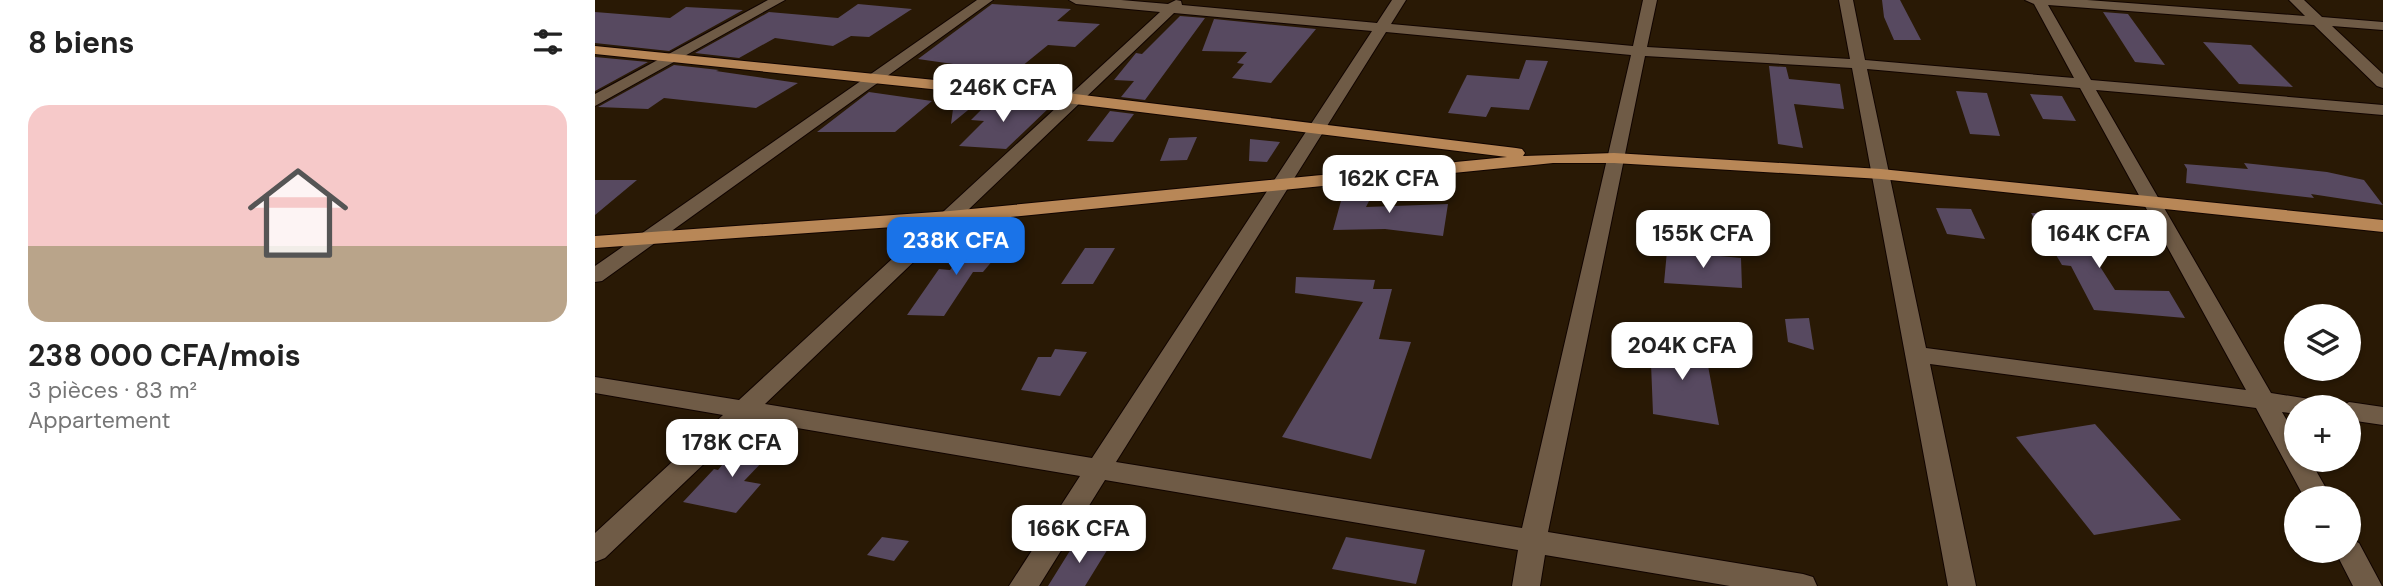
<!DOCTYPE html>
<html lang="fr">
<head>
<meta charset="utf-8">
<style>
  body { margin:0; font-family:"DM Sans",sans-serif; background:#f6f6f6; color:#222; height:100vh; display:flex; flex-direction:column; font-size:26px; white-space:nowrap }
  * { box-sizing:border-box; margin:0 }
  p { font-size:23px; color:#767676 }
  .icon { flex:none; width:38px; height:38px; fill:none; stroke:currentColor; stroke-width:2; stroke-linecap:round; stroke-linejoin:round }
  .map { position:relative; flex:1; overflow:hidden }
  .side { display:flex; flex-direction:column; background:#fff; width:595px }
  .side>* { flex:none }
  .tools { position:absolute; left:1689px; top:304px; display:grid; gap:14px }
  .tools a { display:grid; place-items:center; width:77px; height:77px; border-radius:50%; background:#fff; box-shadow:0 2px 5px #0004; font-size:35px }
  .price { position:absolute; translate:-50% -60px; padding:0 16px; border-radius:14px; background:#fff; color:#222; font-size:23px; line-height:46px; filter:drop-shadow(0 2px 4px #0008) }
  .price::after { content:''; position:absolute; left:50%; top:42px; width:21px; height:16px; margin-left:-10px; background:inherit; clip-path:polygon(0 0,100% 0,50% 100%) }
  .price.on { background:#1a73e8; color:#fff }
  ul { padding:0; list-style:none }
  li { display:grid; align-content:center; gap:14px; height:371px; padding:0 28px }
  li+li { border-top:2px solid #e0e0e0 }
  li span { display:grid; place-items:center; height:217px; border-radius:21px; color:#555 }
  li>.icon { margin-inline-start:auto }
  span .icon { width:126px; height:126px; fill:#fffc; stroke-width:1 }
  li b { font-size:30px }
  h2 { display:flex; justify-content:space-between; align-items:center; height:84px; padding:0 28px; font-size:30px }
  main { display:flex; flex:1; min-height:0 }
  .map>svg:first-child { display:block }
  .building { fill:#574960 }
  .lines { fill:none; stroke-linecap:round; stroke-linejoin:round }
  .minor-casing { stroke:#110400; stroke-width:2 }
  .major-casing { stroke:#110400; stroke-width:2 }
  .minor { fill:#6f5b46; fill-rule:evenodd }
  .major { fill:#b88757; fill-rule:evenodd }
</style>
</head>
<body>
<main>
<section class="side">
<h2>8 biens<svg class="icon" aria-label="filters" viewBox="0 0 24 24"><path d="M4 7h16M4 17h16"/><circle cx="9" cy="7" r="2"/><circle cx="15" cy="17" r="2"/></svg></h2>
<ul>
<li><span style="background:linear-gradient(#f6c9c9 65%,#b9a48a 0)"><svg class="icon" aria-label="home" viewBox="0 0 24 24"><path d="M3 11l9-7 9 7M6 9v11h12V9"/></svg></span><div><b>238 000 CFA/mois</b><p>3 pièces · 83 m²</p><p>Appartement</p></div></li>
</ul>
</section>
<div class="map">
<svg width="1788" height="586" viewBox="0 0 1788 586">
  <rect width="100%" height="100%" fill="#291905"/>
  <path class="building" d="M 1287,0 L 1305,0 L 1326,40 L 1299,40 L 1289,17 Z
    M 263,4 L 317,9 L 274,37 L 256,36 L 238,46 L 180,38 L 144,58 L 100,53 L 174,12 L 243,18 Z
    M 397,4 L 476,9 L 462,21 L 505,24 L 480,47 L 453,45 L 405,84 L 362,80 L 365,65 L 323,59 Z
    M 91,7 L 148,10 L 74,51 L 0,43 L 0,12 L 75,18 Z
    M 1508,12 L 1533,14 L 1570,65 L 1540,62 Z
    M 585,16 L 610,18 L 550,100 L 526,97 L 539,81 L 519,80 L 541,53 L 547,54 Z
    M 619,19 L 721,29 L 676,83 L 637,78 L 649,64 L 642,63 L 652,52 L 607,51 Z
    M 1608,42 L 1656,45 L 1698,87 L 1644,84 Z
    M 0,57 L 53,62 L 0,91 Z
    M 931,60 L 953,61 L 934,110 L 896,107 L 891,117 L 853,113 L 872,75 L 924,79 Z
    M 79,65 L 124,70 L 121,71 L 203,83 L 161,108 L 69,98 L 53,109 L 3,107 Z
    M 1174,66 L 1191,67 L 1194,79 L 1245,84 L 1249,109 L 1199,104 L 1208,148 L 1183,144 Z
    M 1361,91 L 1392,93 L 1405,136 L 1375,134 Z
    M 274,92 L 337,101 L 300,132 L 222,132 Z
    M 360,94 L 389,97 L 356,124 Z
    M 1435,94 L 1467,96 L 1481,121 L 1448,119 Z
    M 396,100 L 456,106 L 411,149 L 364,146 L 389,121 L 376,120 Z
    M 515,111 L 539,114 L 518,142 L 492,141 Z
    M 602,137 L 592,160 L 565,161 L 574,138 Z
    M 655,139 L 685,142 L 672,162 L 654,161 Z
    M 1649,163 L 1732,172 L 1769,180 L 1788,205 L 1716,194 L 1719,198 L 1591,183 L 1592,169 L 1589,164 L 1653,169 Z
    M 0,180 L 42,180 L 0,215 Z
    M 780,189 L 771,207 L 853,204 L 848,236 L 790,229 L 738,230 L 749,190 Z
    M 1341,208 L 1376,209 L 1390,239 L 1352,234 Z
    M 1436,213 L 1483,213 L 1498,241 L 1488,240 L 1520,290 L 1574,291 L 1590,318 L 1499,310 L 1476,266 L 1467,265 Z
    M 389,227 L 402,236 L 395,246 L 409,247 L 388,272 L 378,272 L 349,316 L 312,315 L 344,269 L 355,270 Z
    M 490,248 L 520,248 L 498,284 L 466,284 Z
    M 1072,251 L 1146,258 L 1147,288 L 1069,283 Z
    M 701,277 L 780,280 L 778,289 L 797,289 L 784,339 L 816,342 L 776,459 L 687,437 L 768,302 L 700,293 Z
    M 1214,318 L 1219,350 L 1193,342 L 1190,319 Z
    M 1055,338 L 1109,344 L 1124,425 L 1058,414 Z
    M 460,349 L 492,352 L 465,396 L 426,390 L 443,357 L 456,357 Z
    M 1500,424 L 1586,520 L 1499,535 L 1421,437 Z
    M 147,441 L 185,443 L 149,481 L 166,484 L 141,513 L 88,502 L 119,469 L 123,470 Z
    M 287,537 L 314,541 L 299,561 L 272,555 Z
    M 751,537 L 830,550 L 821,584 L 737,569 Z
    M 481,541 L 514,547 L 490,586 L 453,586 Z"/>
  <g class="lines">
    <g class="minor-casing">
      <path id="minor" d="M 173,0 L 190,0 L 0,106 L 0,94 Z
        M 382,0 L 398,0 L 7,281 L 0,282 L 0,266 Z
        M 474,0 L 526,0 L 573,4 L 581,0 L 586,1 L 587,5 L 782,23 L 797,0 L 811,0 L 796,24 L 1038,46 L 1048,0 L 1062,0 L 1052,47 L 1255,59 L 1244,0 L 1258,0 L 1270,60 L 1479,78 L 1439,4 L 1430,0 L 1492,0 L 1710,16 L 1694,0 L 1709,0 L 1727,17 L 1788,22 L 1788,30 L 1737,26 L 1788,74 L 1788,88 L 1782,86 L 1719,25 L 1453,5 L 1496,80 L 1788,105 L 1788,115 L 1501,90 L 1676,393 L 1733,402 L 1737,408 L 1701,408 L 1701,414 L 1687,412 L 1701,436 L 1701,460 L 1715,460 L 1737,499 L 1710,499 L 1661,408 L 1335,364 L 1381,586 L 1353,586 L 1257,68 L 1050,56 L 953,532 L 1208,574 L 1218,577 L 1222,586 L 1135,586 L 950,555 L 945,586 L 917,586 L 923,550 L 510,480 L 444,586 L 414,586 L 485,476 L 155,420 L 10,558 L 0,562 L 0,533 L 128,415 L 0,393 L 0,377 L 144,400 L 565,12 L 481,4 ZM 579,13 L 777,31 L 497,458 L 170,404 ZM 791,32 L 1036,55 L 927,528 L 521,462 ZM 1272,69 L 1485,88 L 1651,390 L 1331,348 Z
        M 1754,402 L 1788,407 L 1788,425 L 1754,420 L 1754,408 L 1744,408 Z
        M 1754,539 L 1764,543 L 1787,586 L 1758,586 L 1740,551 L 1754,551 Z"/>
    </g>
    <g class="major-casing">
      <path id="major" d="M 0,46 L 480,94 L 921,148 L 927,149 L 930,153 L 928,156 L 1019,153 L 1286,169 L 1788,220 L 1788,232 L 1286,179 L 1019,163 L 958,163 L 355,223 L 0,248 L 0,236 L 355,211 L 912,157 L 480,104 L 0,54 Z"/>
    </g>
    <use href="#minor" class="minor"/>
    <use href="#major" class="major"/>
  </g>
</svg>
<div class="tools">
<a><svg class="icon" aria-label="layers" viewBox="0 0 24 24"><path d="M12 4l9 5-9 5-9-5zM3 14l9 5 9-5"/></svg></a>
<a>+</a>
<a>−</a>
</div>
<b class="price" style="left:408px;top:124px">246K CFA</b>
<b class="price" style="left:794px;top:215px">162K CFA</b>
<b class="price" style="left:1108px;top:270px">155K CFA</b>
<b class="price" style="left:1504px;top:270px">164K CFA</b>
<b class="price on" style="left:361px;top:277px">238K CFA</b>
<b class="price" style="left:1087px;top:382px">204K CFA</b>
<b class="price" style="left:137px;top:479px">178K CFA</b>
<b class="price" style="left:484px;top:565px">166K CFA</b>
</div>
</main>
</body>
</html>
